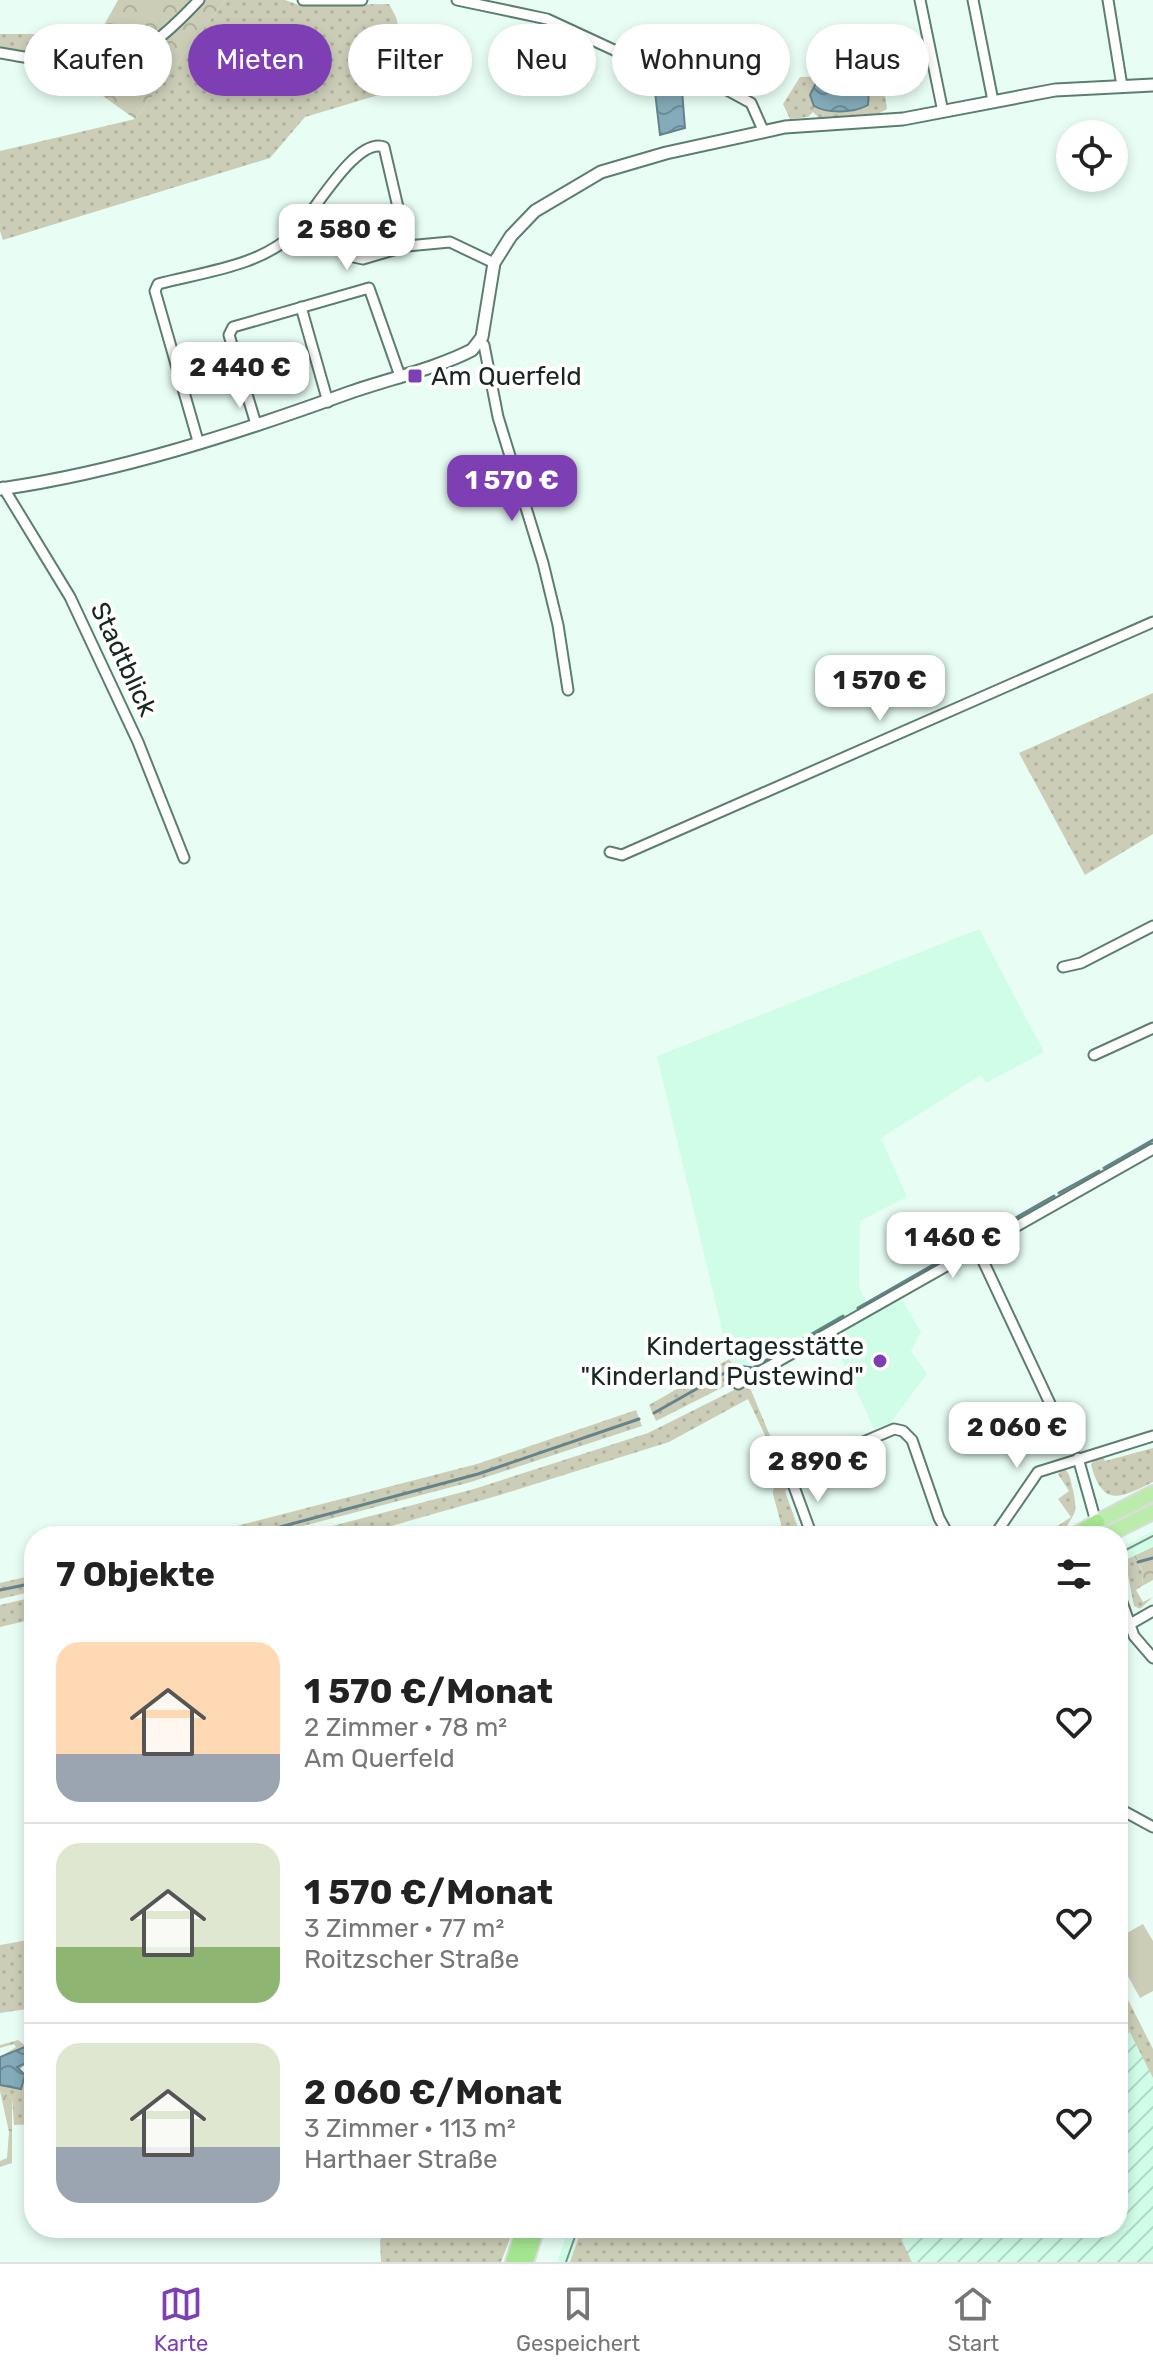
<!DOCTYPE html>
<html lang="de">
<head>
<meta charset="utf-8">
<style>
  body { margin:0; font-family:Rubik,sans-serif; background:#f2f2f2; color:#222; height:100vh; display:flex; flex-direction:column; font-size:30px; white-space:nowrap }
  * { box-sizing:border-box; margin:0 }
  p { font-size:26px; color:#767676 }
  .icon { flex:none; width:44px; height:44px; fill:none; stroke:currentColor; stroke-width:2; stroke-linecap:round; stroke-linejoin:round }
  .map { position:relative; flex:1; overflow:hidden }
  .panel { position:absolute; left:24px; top:1526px; width:1104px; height:712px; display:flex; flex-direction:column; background:#fff; border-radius:32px; box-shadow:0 4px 12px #0003 }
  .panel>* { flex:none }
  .guide { position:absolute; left:24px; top:24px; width:1106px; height:72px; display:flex; gap:16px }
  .controls { position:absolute; left:1056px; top:120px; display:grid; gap:16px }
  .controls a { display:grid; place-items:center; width:72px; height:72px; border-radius:50%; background:#fff; box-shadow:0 4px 12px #0003; font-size:40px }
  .price { position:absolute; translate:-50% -68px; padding:0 18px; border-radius:16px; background:#fff; color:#222; font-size:26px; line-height:52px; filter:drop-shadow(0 2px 4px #0008) }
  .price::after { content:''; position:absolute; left:50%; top:48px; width:24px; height:18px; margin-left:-12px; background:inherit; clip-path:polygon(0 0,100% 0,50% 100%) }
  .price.selected { background:#7e3fb4; color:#fff }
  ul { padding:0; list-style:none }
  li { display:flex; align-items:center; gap:24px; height:200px; padding:0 32px }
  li+li { border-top:2px solid #e0e0e0 }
  li span { display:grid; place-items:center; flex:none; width:224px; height:160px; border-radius:24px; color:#555 }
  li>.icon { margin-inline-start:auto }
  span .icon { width:96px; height:96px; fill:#fffc; stroke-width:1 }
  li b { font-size:34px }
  h2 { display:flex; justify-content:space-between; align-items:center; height:96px; padding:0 32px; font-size:34px }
  .chip { padding:0 28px; border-radius:36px; background:#fff; box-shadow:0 4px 12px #0003; font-size:28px; line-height:72px }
  .chip.selected { background:#7e3fb4; color:#fff }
  .dock { display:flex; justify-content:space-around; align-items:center; height:112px; border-top:2px solid #e0e0e0; background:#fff; font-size:22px; color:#767676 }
  .dock a { display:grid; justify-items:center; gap:4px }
  .dock .selected { color:#7e3fb4 }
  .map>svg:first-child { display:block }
  .built { fill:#cffde8 }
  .industrial { fill:url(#industrial-furrows) }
  .grass { fill:url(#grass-dots) }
  .forest { fill:url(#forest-crowns) }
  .pitch { fill:#cccdb7 }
  .water { fill:url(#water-waves); stroke:#64838b; stroke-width:2 }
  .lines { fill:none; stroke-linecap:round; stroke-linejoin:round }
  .stream { stroke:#64838b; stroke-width:3 }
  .minor-casing { stroke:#5c7e6f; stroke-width:13 }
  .tertiary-casing { stroke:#5c7e6f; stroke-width:15 }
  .primary-casing { stroke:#dadcdb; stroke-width:18 }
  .trunk-casing { stroke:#dadcdb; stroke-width:18 }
  .minor { stroke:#fff; stroke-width:9 }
  .tertiary { stroke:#fff; stroke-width:11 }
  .primary { stroke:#bbecab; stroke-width:14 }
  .trunk { stroke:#a4e68f; stroke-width:14 }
  .tram { stroke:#7e9088; stroke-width:2 }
  .poi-dot { fill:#7e3fb4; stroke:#fff; stroke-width:3 }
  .labels { text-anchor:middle; stroke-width:8; stroke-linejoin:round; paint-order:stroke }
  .poi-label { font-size:26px; fill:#192721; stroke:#fff; text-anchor:start }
  .street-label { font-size:26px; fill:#192721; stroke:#fff }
</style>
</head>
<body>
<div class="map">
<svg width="1153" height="2262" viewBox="0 0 1153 2262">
  <defs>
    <pattern id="industrial-furrows" width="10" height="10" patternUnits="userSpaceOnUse" patternTransform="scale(2)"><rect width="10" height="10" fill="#cffde8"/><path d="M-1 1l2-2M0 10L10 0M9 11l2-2" fill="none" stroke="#b1d9c7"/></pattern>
    <pattern id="grass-dots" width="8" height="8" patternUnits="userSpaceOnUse" patternTransform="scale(2)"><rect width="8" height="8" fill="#cccdb7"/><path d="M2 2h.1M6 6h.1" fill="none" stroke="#afb09d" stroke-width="1.8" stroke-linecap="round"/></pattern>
    <pattern id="forest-crowns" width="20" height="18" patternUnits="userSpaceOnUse" patternTransform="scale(2)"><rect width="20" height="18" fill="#cccdb7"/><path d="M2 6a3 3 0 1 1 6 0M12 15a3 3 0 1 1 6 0" fill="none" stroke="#afb09d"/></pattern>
    <pattern id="water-waves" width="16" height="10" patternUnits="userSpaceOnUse" patternTransform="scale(2)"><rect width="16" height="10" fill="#84abb9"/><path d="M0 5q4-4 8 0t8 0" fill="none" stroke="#6b8b96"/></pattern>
  </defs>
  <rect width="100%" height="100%" fill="#e8fef4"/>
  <path class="built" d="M 979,929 L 1044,1052 L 986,1083 L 981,1075 L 881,1138 L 907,1197 L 860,1221 L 859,1287 L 868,1305 L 743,1377 L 729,1359 L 657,1056 Z
    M 900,1297 L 921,1332 L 911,1351 L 927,1374 L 890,1423 L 874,1429 L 832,1337 Z
    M 1153,1531 L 1153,1547 L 1125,1560 L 1124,1546 Z
    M 569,2228 L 582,2228 L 570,2262 L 557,2262 Z"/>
  <path class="industrial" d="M 1118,2009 L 1153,2078 L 1153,2262 L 912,2262 L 896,2228 L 1118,2228 Z"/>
  <path class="grass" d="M 225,0 L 285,0 L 299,5 L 389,4 L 396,17 L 412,85 L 305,117 L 270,158 L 3,240 L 0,231 L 0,151 L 135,119 Z
    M 0,34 L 99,34 L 98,63 L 0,50 Z
    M 882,75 L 887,109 L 876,115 L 818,117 L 813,112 L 808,117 L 790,119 L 783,104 L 800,77 Z
    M 1153,693 L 1153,834 L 1085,875 L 1019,753 Z
    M 729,1359 L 743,1377 L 656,1421 L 649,1405 Z
    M 748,1383 L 789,1481 L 790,1488 L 785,1491 L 801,1536 L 779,1536 L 781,1524 L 773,1494 L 777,1461 L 748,1399 L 669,1442 L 500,1495 L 356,1536 L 294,1536 L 474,1489 L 648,1433 Z
    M 636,1410 L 642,1426 L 471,1482 L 265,1536 L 261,1528 L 247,1531 L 248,1536 L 198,1536 L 477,1464 Z
    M 1153,1448 L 1153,1482 C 1119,1499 1103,1507 1091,1465 L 1094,1459 L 1103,1456 L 1105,1461 Z
    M 1064,1468 C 1070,1474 1070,1478 1072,1486 C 1080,1520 1073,1508 1063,1536 L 1043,1536 L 1071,1517 L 1058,1499 L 1069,1491 L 1058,1474 Z
    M 1134,1556 L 1143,1573 L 1142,1586 L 1136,1590 L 1143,1602 L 1153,1597 L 1140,1609 L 1134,1606 L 1125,1560 Z
    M 34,1575 L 34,1591 L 0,1599 L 0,1583 Z
    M 34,1597 L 34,1619 L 0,1627 L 0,1605 Z
    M 34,1939 L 34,2008 L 0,2013 L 0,1945 Z
    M 1118,1980 L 1153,2049 L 1153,2078 L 1118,2009 Z
    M 34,2036 L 34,2086 L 26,2114 L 34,2114 L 34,2124 L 14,2125 L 12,2098 L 0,2091 L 0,2085 L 21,2089 L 17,2066 L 25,2063 L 24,2047 L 0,2057 L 16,2047 L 14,2044 L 0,2048 L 0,2045 L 18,2040 L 26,2046 L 27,2064 L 18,2070 L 26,2075 L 24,2094 L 29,2079 L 30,2040 Z
    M 384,2228 L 514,2228 L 501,2262 L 381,2262 L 380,2241 Z
    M 582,2228 L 896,2228 L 912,2262 L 570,2262 Z"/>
  <path class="forest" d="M 118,0 L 195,0 L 144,47 L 98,63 L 99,34 Z
    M 202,0 L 225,0 L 135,119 L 96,91 L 97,69 L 133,60 Z
    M 1153,1547 L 1153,1580 L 1142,1586 L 1143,1572 L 1134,1556 Z
    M 0,2091 L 12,2098 L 12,2163 L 0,2167 L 0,2161 L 7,2158 L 9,2132 Z"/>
  <path class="pitch" d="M 1143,1924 L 1153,1941 L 1153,1991 L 1140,1998 L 1118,1958 L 1118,1938 Z"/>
  <path class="water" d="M 849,78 L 863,81 L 869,89 L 868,105 C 854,113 828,114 814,106 L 810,95 L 817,81 Z
    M 654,83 L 682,90 L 685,128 L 660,135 Z
    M 25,2047 L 26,2063 L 17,2067 L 25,2075 L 21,2089 L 0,2085 L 0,2057 Z"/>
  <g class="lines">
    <path class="stream" d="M 1104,1168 L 1153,1140
      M 1059,1193 L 1099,1171
      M 1014,1219 L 1054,1196
      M 969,1244 L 1009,1222
      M 858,1308 L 963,1248
      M 654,1413 L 737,1366 L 753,1368 L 843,1316
      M 265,1531 L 478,1474 L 639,1419
      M 242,1536 L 247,1535
      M 1138,1562 L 1153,1558
      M 0,1590 L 34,1583
      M 26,2056 L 34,2056
      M 24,2080 L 34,2083"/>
    <g class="minor-casing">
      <path id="minor" d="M 303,0 L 362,0
        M 457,0 L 547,19 L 642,63 L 716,84 L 751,103 L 763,130
        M 920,0 L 943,112
        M 973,0 L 993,101
        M 1108,0 L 1122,86
        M 0,53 C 101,70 124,80 199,0
        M 314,212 L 332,229 L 349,256 L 363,259 L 407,246
        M 301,307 L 328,402
        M 480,342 L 484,345 L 498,417 L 543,563 L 558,625 L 568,690
        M 256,424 L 229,335 L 233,327 L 369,288 L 400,376
        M 198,441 L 155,291 L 158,284 C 203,272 262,266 295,232 C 314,213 356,136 384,147 L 407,246 L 450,242 L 494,263
        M 3,487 L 70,597 L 138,742 L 184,858
        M 610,852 L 622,855 L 1153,622
        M 1063,967 L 1081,963 L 1153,926
        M 1094,1055 L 1153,1028
        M 977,1248 L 1061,1427
        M 738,1384 L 1153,1149
        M 1078,1458 L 1100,1536
        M 812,1536 L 793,1484 L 798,1470 L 894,1429 L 903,1431 L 912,1440 L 939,1518 L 949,1536
        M 994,1536 L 1038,1472 L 1153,1436
        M 1118,1591 L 1134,1636 L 1153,1658
        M 1118,1631 L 1153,1611
        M 1118,1808 L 1153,1827"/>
    </g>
    <g class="tertiary-casing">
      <path id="tertiary" d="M 0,489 C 119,472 238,433 351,392 C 391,378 435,369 472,350 L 482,337 L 494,263 L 511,236 L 535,211 L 601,172 L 666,153 L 785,127 L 903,119 L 1055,90 L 1153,85"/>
    </g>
    <g class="primary-casing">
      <path id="primary" d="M 1097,1522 L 1153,1493
        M 1105,1536 L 1153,1512"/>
    </g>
    <g class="trunk-casing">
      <path id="trunk" d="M 1073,1536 L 1097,1522
        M 513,2262 L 524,2228
        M 526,2262 L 537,2228"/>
    </g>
    <use href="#minor" class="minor"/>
    <use href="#tertiary" class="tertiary"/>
    <use href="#primary" class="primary"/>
    <use href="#trunk" class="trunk"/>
    <path class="tram" d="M 1118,1554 L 1153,1536
      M 566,2262 L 578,2228"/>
  </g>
  <g class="poi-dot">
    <rect x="407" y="368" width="16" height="16" rx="4"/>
    <circle cx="880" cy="1361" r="8"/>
  </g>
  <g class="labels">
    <g class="poi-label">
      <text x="431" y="385">Am Querfeld</text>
      <text x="864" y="1355" text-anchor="end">Kindertagesstätte<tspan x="864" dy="30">"Kinderland Pustewind"</tspan></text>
    </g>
    <g class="street-label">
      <text transform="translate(124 659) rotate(65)" y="9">Stadtblick</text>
    </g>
  </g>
</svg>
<div class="controls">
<a><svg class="icon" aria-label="locate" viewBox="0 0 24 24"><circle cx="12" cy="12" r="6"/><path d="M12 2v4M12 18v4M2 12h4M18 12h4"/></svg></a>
</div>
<b class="price" style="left:347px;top:272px">2 580 €</b>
<b class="price" style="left:240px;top:410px">2 440 €</b>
<b class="price selected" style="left:512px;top:523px">1 570 €</b>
<b class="price" style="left:880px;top:723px">1 570 €</b>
<b class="price" style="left:953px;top:1280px">1 460 €</b>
<b class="price" style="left:1017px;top:1470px">2 060 €</b>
<b class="price" style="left:818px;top:1504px">2 890 €</b>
<div class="guide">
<a class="chip">Kaufen</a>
<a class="chip selected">Mieten</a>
<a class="chip">Filter</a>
<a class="chip">Neu</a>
<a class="chip">Wohnung</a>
<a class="chip">Haus</a>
</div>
<section class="panel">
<h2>7 Objekte<svg class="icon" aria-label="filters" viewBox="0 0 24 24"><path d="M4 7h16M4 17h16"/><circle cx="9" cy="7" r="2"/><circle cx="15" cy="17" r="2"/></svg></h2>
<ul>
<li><span style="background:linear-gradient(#ffd9b3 70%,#9aa5b1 0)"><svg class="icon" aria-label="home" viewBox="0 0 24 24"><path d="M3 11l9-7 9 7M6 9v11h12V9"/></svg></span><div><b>1 570 €/Monat</b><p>2 Zimmer · 78 m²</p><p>Am Querfeld</p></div><svg class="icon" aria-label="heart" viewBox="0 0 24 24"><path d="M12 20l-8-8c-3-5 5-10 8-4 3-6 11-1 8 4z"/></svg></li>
<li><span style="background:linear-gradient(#dfe7d0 65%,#8fb573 0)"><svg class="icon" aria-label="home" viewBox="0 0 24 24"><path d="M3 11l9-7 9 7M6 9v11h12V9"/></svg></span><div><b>1 570 €/Monat</b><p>3 Zimmer · 77 m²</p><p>Roitzscher Straße</p></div><svg class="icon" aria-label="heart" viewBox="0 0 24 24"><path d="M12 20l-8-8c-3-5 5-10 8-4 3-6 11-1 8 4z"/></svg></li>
<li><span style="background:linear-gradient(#dfe7d0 65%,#9aa5b1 0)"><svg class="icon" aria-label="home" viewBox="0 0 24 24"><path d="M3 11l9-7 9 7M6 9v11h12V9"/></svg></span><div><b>2 060 €/Monat</b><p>3 Zimmer · 113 m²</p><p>Harthaer Straße</p></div><svg class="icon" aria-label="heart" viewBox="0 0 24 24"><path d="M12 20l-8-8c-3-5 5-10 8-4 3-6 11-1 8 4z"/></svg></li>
</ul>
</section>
</div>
<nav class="dock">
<a class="selected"><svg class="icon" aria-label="map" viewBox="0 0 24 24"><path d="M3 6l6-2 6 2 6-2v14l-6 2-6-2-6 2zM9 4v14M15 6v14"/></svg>Karte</a>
<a><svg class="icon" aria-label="saved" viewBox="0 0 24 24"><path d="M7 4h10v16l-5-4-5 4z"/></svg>Gespeichert</a>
<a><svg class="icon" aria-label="home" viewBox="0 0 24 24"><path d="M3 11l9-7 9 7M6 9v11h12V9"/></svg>Start</a>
</nav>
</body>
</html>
